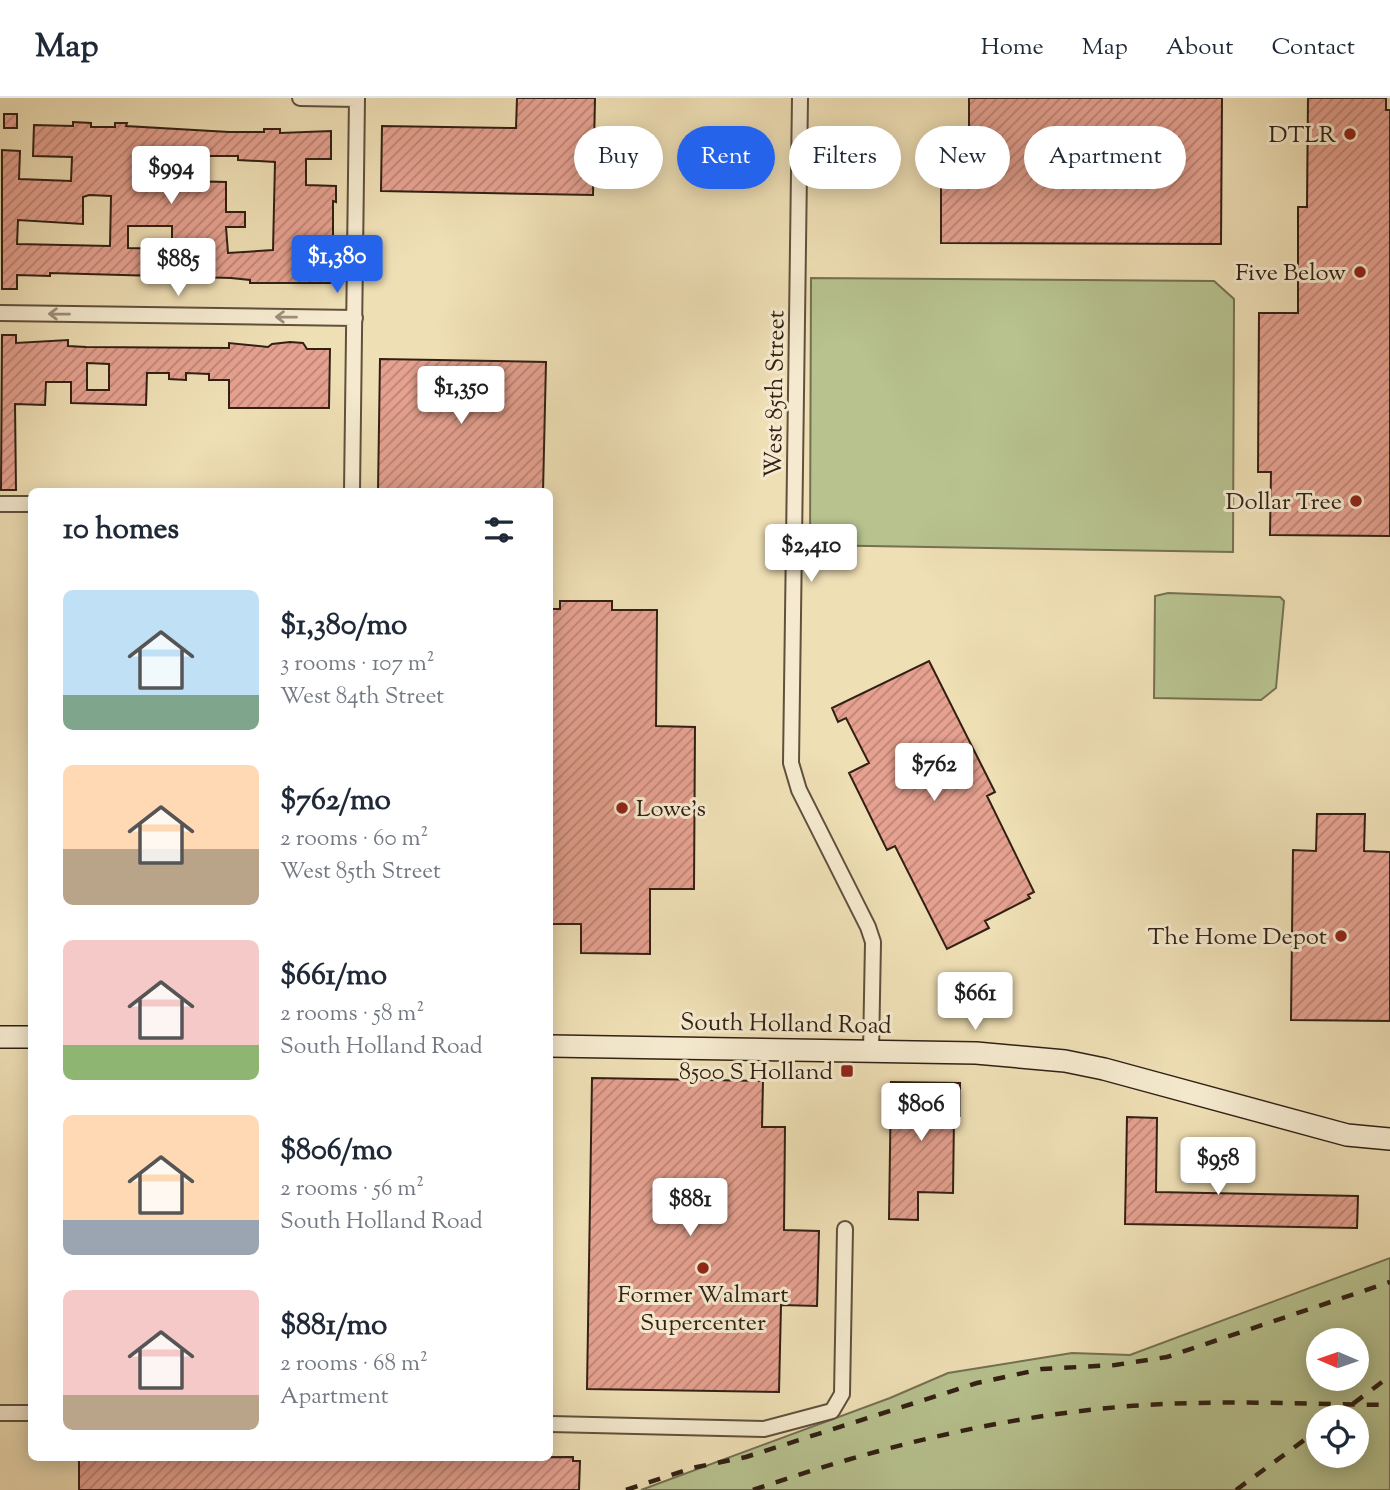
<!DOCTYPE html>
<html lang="en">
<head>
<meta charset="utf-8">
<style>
  body { margin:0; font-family:"Sorts Mill Goudy",serif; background:#f2f2f3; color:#1f2937; height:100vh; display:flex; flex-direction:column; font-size:26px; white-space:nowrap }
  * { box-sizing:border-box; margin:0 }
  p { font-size:23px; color:#747a83 }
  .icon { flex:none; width:38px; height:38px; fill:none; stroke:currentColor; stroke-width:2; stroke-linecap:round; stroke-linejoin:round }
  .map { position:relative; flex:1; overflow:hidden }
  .details { position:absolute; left:28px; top:390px; width:525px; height:973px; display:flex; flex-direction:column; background:#fff; border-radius:10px; box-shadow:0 4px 18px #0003 }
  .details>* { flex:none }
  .top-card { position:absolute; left:574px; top:28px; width:665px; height:63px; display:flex; gap:14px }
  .needle { width:46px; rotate:272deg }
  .fabs { position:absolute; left:1306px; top:1230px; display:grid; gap:14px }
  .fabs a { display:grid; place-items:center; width:63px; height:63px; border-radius:50%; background:#fff; box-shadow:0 4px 18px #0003; font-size:35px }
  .price { position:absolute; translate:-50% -60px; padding:0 16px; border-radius:7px; background:#fff; color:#222; font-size:23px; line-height:46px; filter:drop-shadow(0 2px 4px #0008) }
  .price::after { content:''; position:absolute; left:50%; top:42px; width:21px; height:16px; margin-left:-10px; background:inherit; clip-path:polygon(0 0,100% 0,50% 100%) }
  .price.on { background:#2563eb; color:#fff }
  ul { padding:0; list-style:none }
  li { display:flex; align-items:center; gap:21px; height:175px; padding:0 35px }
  li span { display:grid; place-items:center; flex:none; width:196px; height:140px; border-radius:10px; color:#555 }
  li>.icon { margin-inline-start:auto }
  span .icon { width:84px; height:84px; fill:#fffc; stroke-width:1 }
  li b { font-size:30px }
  h2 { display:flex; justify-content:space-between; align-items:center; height:84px; padding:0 35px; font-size:30px }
  .tag { padding:0 24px; border-radius:32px; background:#fff; box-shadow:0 4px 18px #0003; font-size:24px; line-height:63px }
  .tag.on { background:#2563eb; color:#fff }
  header { display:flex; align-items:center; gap:42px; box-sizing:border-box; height:98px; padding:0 35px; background:#fff; border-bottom:2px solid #e0e1e3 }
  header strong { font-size:33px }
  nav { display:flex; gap:38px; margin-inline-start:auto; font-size:24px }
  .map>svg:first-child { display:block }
  .green { fill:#b7c28f; stroke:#747152; stroke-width:2; fill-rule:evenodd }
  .building { fill:url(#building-hatch); stroke:#312014; stroke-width:2; fill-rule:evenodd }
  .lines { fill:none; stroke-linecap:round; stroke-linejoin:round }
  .minor-casing { stroke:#60503c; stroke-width:18 }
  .secondary-casing { stroke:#312014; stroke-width:24 }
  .minor { stroke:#f5eacf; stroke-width:14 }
  .secondary { stroke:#f5eacf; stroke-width:21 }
  .rail { stroke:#312014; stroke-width:4.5; stroke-dasharray:12 12; stroke-linecap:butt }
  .oneway { stroke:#9d8f7b }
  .poi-dot { fill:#8f2418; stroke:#f5eacf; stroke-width:2.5 }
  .labels { text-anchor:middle; stroke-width:6; stroke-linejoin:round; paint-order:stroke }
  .poi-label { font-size:24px; fill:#312014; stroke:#f5eacf; text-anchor:end }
  .street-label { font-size:24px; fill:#312014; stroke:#f5eacf }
</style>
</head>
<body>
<header>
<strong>Map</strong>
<nav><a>Home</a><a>Map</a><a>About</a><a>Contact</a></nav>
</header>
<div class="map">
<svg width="1390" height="1392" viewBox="0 0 1390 1392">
  <defs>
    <pattern id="building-hatch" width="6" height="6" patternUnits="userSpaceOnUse" patternTransform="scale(1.75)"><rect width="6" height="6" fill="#e6a190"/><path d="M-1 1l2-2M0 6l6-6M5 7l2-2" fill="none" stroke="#bb8374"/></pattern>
  </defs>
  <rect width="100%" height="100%" fill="#efdfb5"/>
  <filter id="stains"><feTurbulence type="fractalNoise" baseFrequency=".00286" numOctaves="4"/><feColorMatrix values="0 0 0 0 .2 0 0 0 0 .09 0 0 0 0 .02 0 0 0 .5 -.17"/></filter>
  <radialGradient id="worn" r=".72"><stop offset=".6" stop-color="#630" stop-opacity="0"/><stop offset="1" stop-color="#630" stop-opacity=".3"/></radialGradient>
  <path class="green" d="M 811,180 L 1214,183 L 1234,201 L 1233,454 L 810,447 Z
    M 1168,495 L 1280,499 L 1284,503 L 1276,590 L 1261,602 L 1154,600 L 1155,498 Z
    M 1390,1160 L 1390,1392 L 641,1392 L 890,1300 L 948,1275 L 1072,1255 L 1130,1257 ZM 1318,1242 L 1356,1242 L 1356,1281 L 1318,1281 ZM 1318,1320 L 1356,1320 L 1356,1358 L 1318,1358 Z"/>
  <path class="building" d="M 517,0 L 595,0 L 593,97 L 381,93 L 382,28 L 516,30 Z
    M 969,0 L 1222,0 L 1221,146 L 941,145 L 941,75 L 969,75 Z
    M 1308,0 L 1386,0 L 1386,12 L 1390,12 L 1390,438 L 1270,437 L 1271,374 L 1258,374 L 1259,215 L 1298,215 L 1298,109 L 1307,109 Z
    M 4,16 L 17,16 L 17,30 L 4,30 Z
    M 73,24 L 91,25 L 91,29 L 115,29 L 115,25 L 127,25 L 126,28 L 229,34 L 264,34 L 264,31 L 280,31 L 280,35 L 331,33 L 331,61 L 306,61 L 306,87 L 336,88 L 336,104 L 333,103 L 333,185 L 250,185 L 250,182 L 231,180 L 50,175 L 50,178 L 17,177 L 17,191 L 2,191 L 2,52 L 20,53 L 19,81 L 71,83 L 72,59 L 33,58 L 34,27 L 73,28 ZM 189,58 L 238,58 L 238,62 L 275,64 L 273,152 L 228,155 L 226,129 L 245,129 L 245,114 L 226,114 L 226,84 L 148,82 L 149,60 ZM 89,97 L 111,98 L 110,148 L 17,146 L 18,122 L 83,126 L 83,99 ZM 128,128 L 172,128 L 172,151 L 128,150 Z
    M 2,237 L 16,237 L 16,245 L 68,242 L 68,248 L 86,249 L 229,250 L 229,245 L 268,249 L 272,246 L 290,244 L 303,245 L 307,251 L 330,251 L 329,310 L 229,310 L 229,282 L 209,282 L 209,276 L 186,275 L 186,282 L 169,281 L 169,275 L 147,275 L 146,307 L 71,305 L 71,284 L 46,284 L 45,307 L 15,306 L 16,392 L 1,392 ZM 87,265 L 109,266 L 109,292 L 87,292 Z
    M 380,261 L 546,264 L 543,394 L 378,394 Z
    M 560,503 L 612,503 L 612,512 L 657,512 L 656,628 L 695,629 L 694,791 L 650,791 L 650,856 L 581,855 L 581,826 L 550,826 L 550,511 L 560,511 Z
    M 929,563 L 995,694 L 987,698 L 1034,794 L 1028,797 L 1030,800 L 985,823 L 989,830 L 947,851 L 895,748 L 887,752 L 849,675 L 869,665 L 846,620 L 838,624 L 832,610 Z
    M 1317,716 L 1365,716 L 1364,753 L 1390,754 L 1390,923 L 1291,922 L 1293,752 L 1316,753 Z
    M 592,980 L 763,983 L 762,1029 L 785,1029 L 784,1132 L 819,1133 L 817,1208 L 781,1207 L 779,1294 L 587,1291 Z
    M 891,984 L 960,985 L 960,1018 L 954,1018 L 953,1095 L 918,1094 L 918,1122 L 889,1121 Z
    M 1127,1019 L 1157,1020 L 1156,1094 L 1358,1098 L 1357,1130 L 1125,1126 Z
    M 573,1359 L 573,1363 L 580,1363 L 579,1392 L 79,1392 L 79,1361 Z"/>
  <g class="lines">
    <g class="minor-casing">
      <path id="minor" d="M 300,0 L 357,1
        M 800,0 L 791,665 L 799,692 L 868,829 L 873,844 L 871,953
        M 0,215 L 355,220
        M 352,394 L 357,0
        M 0,406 L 32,406
        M 0,1315 L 32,1315
        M 550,1326 L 764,1331 L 832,1313 L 842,1296 L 845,1131"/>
    </g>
    <g class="secondary-casing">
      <path id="secondary" d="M 0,939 L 32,939
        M 550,948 L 976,955 L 1065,963 L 1104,971 L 1347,1037 L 1390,1041"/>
    </g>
    <use href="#minor" class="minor"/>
    <use href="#secondary" class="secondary"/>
    <path class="rail" d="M 1334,1320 L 1390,1278
      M 626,1392 L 692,1370 L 746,1359 L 977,1285 L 1042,1271 L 1115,1267 L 1167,1259 L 1390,1184
      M 753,1392 C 872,1351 993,1320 1119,1309 C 1209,1301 1300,1306 1390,1307
      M 1236,1392 L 1318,1332"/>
  </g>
  <defs><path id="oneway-shaft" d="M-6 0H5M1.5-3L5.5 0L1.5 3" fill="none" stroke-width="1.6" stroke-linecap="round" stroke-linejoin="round" transform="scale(1.75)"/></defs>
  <g class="oneway">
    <use href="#oneway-shaft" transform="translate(59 216) rotate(-179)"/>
    <use href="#oneway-shaft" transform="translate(286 219) rotate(-179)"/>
  </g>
  <g class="poi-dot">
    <circle cx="1350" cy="36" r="7"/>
    <circle cx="1360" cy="174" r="7"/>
    <circle cx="1356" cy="403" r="7"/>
    <circle cx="622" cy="710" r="7"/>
    <circle cx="1341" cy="838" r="7"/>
    <rect x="840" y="966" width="14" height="14" rx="3.5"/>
    <circle cx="703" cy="1170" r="7"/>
  </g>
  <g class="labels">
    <g class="poi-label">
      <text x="1336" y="44">DTLR</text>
      <text x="1346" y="182">Five Below</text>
      <text x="1342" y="411">Dollar Tree</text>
      <text x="636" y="718" text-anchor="start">Lowe's</text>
      <text x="1327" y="846">The Home Depot</text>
      <text x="833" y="981">8500 S Holland</text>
      <text x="703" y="1204" text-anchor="middle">Former Walmart<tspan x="703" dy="28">Supercenter</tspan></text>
    </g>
    <g class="street-label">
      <text transform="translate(774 296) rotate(-89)" y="8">West 85th Street</text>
      <text transform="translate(786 925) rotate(1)" y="8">South Holland Road</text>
    </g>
  </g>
  <rect width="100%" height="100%" filter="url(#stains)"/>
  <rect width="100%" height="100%" fill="url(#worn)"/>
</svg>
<div class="fabs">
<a><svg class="needle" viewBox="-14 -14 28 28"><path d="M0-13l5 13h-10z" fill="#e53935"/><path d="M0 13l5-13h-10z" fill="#747a83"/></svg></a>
<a><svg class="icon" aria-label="locate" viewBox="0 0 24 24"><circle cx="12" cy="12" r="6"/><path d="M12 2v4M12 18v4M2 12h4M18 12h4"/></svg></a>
</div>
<b class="price" style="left:171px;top:108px">$994</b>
<b class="price on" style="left:337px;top:197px">$1,380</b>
<b class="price" style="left:178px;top:200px">$885</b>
<b class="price" style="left:461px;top:328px">$1,350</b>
<b class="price" style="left:811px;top:486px">$2,410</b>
<b class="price" style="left:934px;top:705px">$762</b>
<b class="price" style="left:975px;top:934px">$661</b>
<b class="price" style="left:921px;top:1045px">$806</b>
<b class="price" style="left:1218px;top:1099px">$958</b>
<b class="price" style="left:690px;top:1140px">$881</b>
<div class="top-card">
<a class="tag">Buy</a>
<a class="tag on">Rent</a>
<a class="tag">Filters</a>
<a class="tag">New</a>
<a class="tag">Apartment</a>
</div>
<section class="details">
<h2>10 homes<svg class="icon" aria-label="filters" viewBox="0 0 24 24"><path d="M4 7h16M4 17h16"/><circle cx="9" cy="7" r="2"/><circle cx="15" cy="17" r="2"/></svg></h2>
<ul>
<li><span style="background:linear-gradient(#bfe0f5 75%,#7fa58c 0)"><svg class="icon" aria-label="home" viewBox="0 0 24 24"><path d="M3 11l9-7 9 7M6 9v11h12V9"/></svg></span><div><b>$1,380/mo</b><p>3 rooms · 107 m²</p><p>West 84th Street</p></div></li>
<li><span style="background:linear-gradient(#ffd9b3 60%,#b9a48a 0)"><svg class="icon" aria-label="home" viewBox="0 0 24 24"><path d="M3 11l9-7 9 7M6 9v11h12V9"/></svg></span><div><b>$762/mo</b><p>2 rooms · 60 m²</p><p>West 85th Street</p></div></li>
<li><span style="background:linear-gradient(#f6c9c9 75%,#8fb573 0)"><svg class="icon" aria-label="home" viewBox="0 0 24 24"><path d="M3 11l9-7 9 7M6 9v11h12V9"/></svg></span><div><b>$661/mo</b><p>2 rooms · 58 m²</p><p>South Holland Road</p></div></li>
<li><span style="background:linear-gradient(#ffd9b3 75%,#9aa5b1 0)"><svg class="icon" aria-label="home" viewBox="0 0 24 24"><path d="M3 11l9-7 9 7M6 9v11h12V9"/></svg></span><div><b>$806/mo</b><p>2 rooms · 56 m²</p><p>South Holland Road</p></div></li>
<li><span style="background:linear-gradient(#f6c9c9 75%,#b9a48a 0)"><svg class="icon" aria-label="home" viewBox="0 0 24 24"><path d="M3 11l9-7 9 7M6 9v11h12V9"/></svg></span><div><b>$881/mo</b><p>2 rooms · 68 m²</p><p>Apartment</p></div></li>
</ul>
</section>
</div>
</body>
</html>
